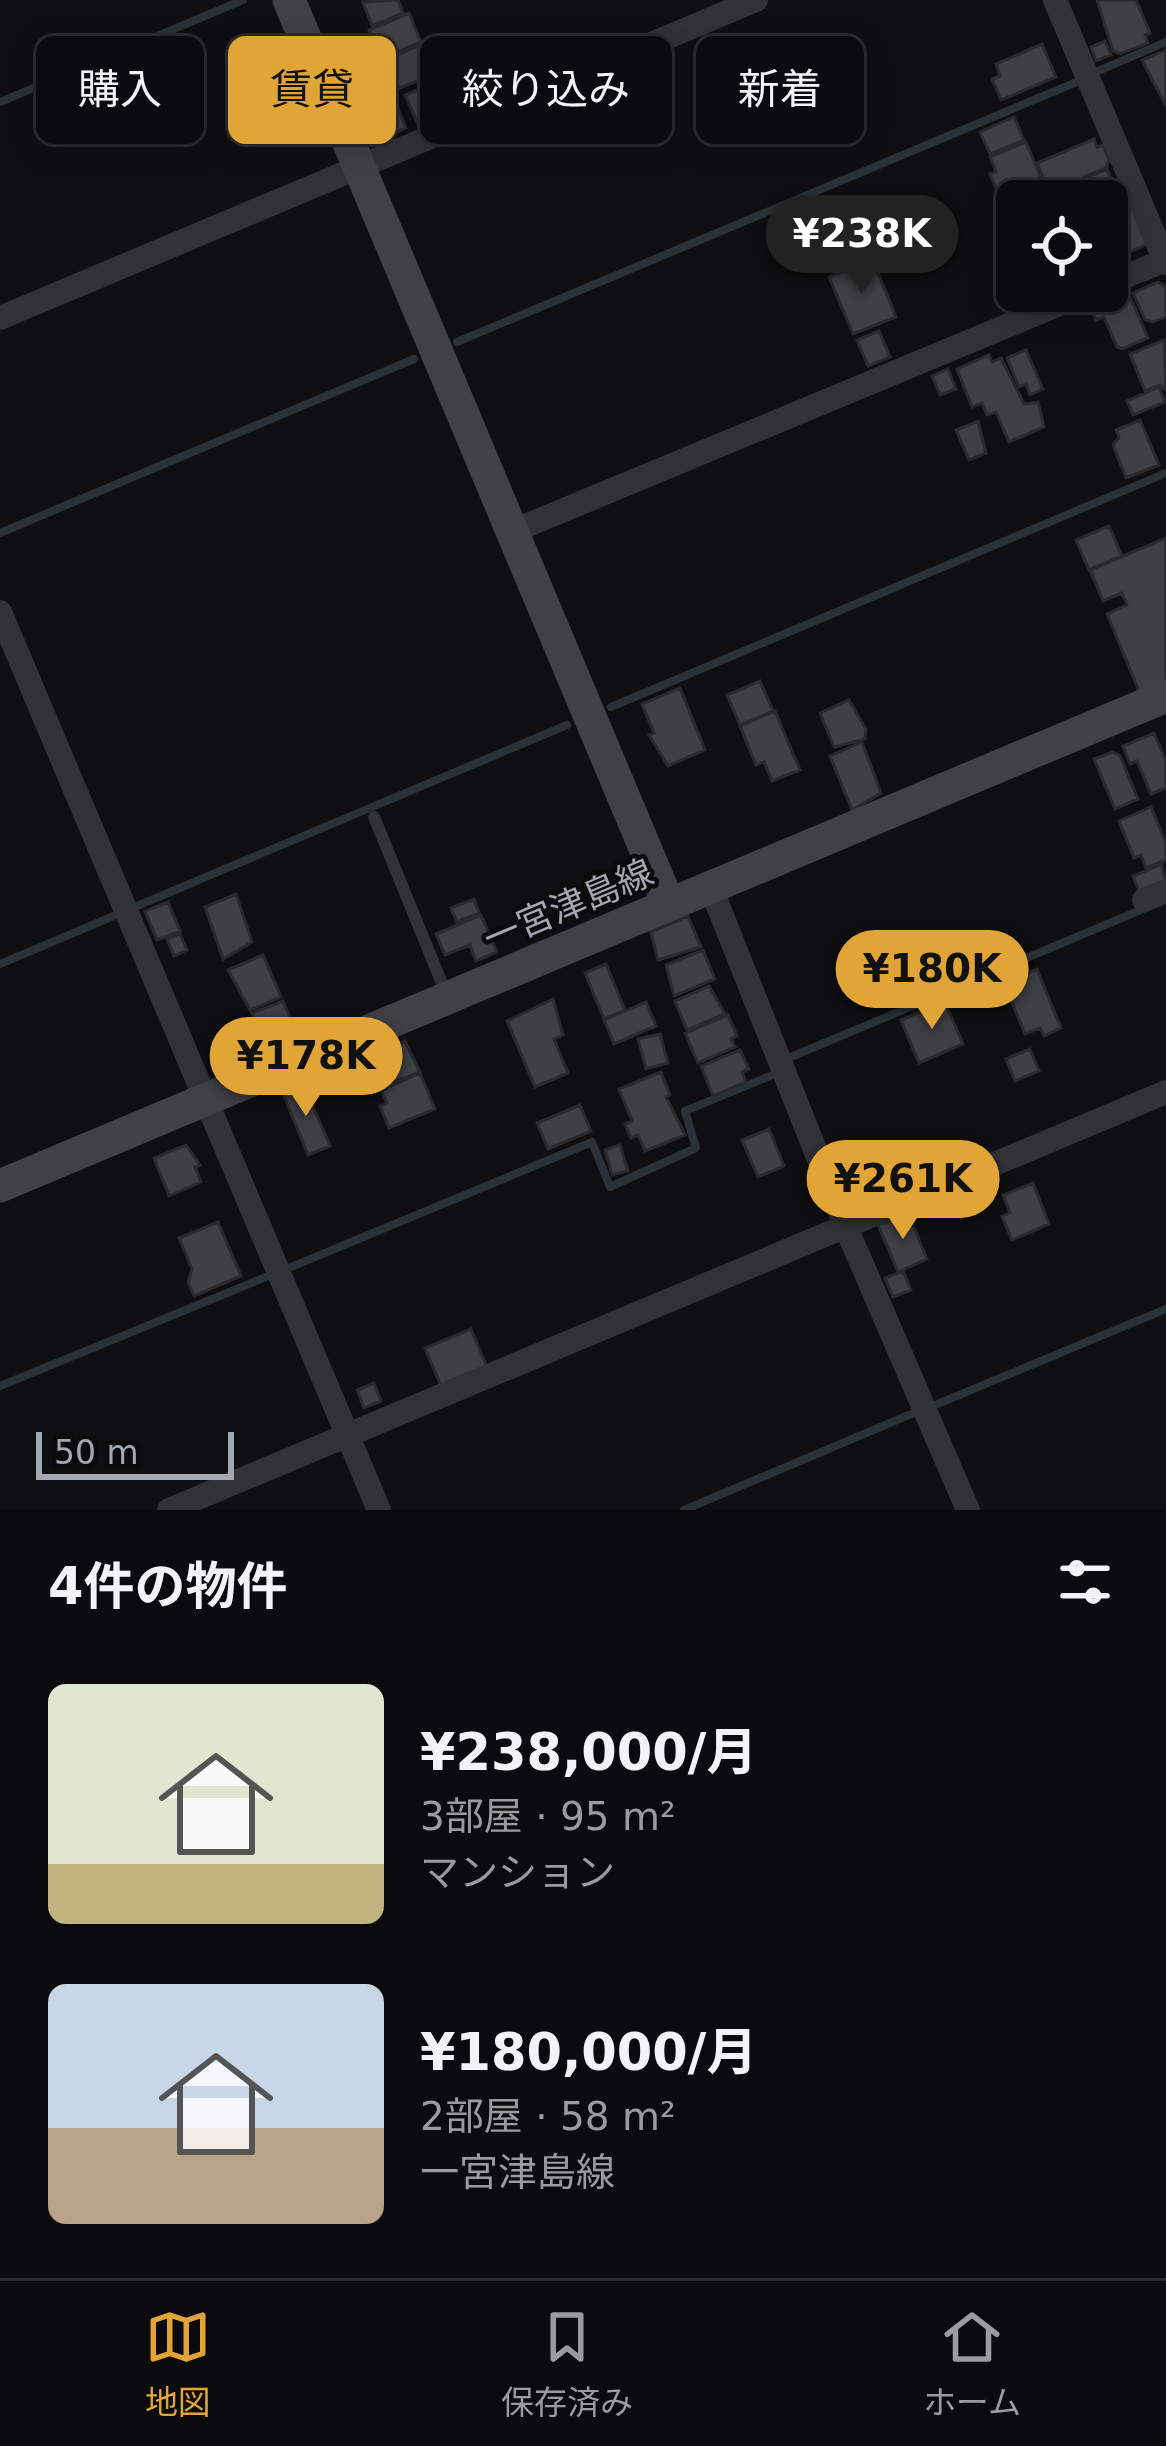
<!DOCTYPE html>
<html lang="ja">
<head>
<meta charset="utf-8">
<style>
  body { margin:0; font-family:"DejaVu Sans","Noto Sans JP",sans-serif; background:#141416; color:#f1f3f6; height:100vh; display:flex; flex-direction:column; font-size:45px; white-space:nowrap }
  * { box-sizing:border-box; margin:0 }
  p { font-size:39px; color:#9a9b9d }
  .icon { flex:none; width:66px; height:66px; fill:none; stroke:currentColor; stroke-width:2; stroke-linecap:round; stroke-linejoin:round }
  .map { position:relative; height:1510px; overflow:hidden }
  .sheet { display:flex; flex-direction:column; background:#0b0b0d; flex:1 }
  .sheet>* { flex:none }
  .guide { position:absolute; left:36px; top:36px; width:1095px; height:108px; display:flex; gap:24px }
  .fabs { position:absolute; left:996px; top:180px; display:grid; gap:24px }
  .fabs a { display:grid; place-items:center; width:132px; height:132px; border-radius:18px; background:#0b0b0d; box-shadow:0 6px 30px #0003,0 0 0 3px #2b2b2e; font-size:60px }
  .scale { position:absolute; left:36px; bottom:30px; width:198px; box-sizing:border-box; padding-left:12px; border:6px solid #a2a7b0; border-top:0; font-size:33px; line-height:42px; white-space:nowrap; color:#a2a7b0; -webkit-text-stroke:9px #0b0b0c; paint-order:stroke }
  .price { position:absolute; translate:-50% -102px; padding:0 27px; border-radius:42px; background:#e1a437; color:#111; font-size:39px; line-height:78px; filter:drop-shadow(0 3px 6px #0008) }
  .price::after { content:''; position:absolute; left:50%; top:72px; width:36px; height:27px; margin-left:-18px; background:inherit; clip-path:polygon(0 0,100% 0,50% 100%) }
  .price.current { background:#222; color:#fff }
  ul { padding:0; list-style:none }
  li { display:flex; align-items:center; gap:36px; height:300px; padding:0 48px }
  li span { display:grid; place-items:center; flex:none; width:336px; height:240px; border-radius:18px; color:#555 }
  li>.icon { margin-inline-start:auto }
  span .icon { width:144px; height:144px; fill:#fffc; stroke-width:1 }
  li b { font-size:51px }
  h2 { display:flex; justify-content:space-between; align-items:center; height:144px; padding:0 48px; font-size:51px }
  .pill { padding:0 42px; border-radius:18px; background:#0b0b0d; box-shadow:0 6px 30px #0003,0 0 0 3px #2b2b2e; font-size:42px; line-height:108px }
  .pill.current { background:#e1a437; color:#111 }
  .menu { display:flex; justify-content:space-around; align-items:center; height:168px; border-top:3px solid #2b2b2e; background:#0b0b0d; font-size:33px; color:#9a9b9d }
  .menu a { display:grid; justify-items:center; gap:6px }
  .menu .current { color:#e1a437 }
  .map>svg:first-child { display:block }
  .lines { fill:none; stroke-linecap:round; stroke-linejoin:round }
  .stream { stroke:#2a3238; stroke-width:8 }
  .building { fill:#3e4044; stroke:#2a2a2c; stroke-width:3 }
  .lane { stroke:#313235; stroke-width:12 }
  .street { stroke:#313235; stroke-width:24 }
  .secondary { stroke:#3f4145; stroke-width:33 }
  .labels { text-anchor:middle; stroke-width:9; stroke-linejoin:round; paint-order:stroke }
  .street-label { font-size:36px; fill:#a2a7b0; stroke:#0b0b0c }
</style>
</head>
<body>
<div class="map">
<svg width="1166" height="1510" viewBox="0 0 1166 1510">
  <rect width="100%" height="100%" fill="#0f0f11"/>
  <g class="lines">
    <path class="stream" d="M 1098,71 L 1166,42
      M 0,102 L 243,0
      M 457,342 L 1079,81
      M 0,533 L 414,359
      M 611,707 L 1166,473
      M 137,906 L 567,725
      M 0,964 L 116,915
      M 791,1057 L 1148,907
      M 284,1270 L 592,1142 L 610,1187 L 696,1148 L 685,1111 L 775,1074
      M 0,1386 L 266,1277
      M 935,1405 L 1166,1309
      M 684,1510 L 916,1412"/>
  </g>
  <path class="building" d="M 398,0 L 403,13 L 372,26 L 363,2 Z
    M 1097,0 L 1136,0 L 1150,33 L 1145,35 L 1148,43 L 1120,54 L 1113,51 Z
    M 409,13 L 421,42 L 381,59 L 369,30 Z
    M 347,41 L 354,57 L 336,64 L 329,48 Z
    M 1105,41 L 1111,55 L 1096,61 L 1091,47 Z
    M 422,44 L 435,74 L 388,93 L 376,64 Z
    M 1042,44 L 1056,77 L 1001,100 L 992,79 L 1000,76 L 996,64 Z
    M 1166,50 L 1166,106 L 1142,60 Z
    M 358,71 L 370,102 L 353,109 L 340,78 Z
    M 440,81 L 451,108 L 417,122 L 405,95 Z
    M 393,97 L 406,128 L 385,136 L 372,106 Z
    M 1014,117 L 1024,140 L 990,154 L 980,132 Z
    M 1094,139 L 1097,147 L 1103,145 L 1109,160 L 1106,168 L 1049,192 L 1037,163 Z
    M 1026,142 L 1051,201 L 1017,201 L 1017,225 L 1012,227 L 990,174 L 996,172 L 990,157 Z
    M 1107,169 L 1116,191 L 1091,201 L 1053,201 L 1049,193 Z
    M 1126,190 L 1148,244 L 1111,260 L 1107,201 L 1099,201 Z
    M 866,262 L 869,270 L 876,268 L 896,317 L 853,334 L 829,277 Z
    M 1158,282 L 1166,287 L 1166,317 L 1153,322 L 1145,320 L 1133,293 Z
    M 1128,292 L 1148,338 L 1122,349 L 1117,347 L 1104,317 L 1096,320 L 1091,308 Z
    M 879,331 L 890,357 L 868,366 L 857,340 Z
    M 1164,340 L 1166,390 L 1160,385 L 1145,391 L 1130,354 Z
    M 1026,350 L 1043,389 L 1030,395 L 1026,384 L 1019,387 L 1007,358 Z
    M 989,355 L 992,362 L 1001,358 L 1024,404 L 1038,402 L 1044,427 L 1009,442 L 996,412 L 987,415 L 982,403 L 972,407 L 957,369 Z
    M 948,369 L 956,389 L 940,395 L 932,376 Z
    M 1159,387 L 1165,402 L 1133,415 L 1127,401 Z
    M 1140,420 L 1159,465 L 1126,478 L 1113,445 L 1119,437 L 1116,430 Z
    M 978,421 L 986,453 L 969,460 L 956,430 Z
    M 1109,526 L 1122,556 L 1089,570 L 1076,540 Z
    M 1166,538 L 1166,685 L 1141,696 L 1107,614 L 1127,605 L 1122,593 L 1103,601 L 1090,570 Z
    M 760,681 L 773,711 L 740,725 L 727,695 Z
    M 680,688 L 705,750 L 668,766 L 649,735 L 654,733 L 642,704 Z
    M 849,700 L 866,729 L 865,739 L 834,747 L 820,713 Z
    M 775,711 L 800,770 L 772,781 L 764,762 L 756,765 L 740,726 Z
    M 1154,733 L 1166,761 L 1166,788 L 1151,794 L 1137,761 L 1130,764 L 1123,746 Z
    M 862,742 L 881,793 L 852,810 L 830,756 Z
    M 1113,752 L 1120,756 L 1138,799 L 1115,809 L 1094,759 Z
    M 1151,807 L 1166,843 L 1166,860 L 1146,868 L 1141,855 L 1134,858 L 1119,821 Z
    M 1162,864 L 1166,885 L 1141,896 L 1133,876 Z
    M 236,894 L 252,942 L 223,959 L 205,907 Z
    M 474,899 L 479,913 L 457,922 L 451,908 Z
    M 168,902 L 180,931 L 157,940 L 145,911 Z
    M 481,915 L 497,952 L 476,961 L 470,945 L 445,955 L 436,934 Z
    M 688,916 L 701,947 L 658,960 L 651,932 Z
    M 180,934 L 187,950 L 174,956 L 167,939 Z
    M 703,950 L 715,979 L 674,996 L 666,965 Z
    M 263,955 L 281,997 L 250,1010 L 228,970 Z
    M 606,964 L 625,1010 L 604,1019 L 585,973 Z
    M 1037,969 L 1061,1028 L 1044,1036 L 1040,1028 L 1025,1034 L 1004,983 Z
    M 709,986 L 725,1014 L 687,1030 L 675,1001 Z
    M 553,999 L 563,1035 L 554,1039 L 568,1073 L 535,1087 L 507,1021 Z
    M 283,1001 L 299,1039 L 272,1050 L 252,1013 Z
    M 646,1002 L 656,1026 L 614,1044 L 604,1020 Z
    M 945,1002 L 963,1044 L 919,1063 L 901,1020 Z
    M 728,1015 L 737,1036 L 731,1039 L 735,1047 L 698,1063 L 685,1033 Z
    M 660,1034 L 668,1063 L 646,1069 L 638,1039 Z
    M 405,1041 L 420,1072 L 379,1088 L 370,1056 Z
    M 1030,1049 L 1039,1071 L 1015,1081 L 1006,1059 Z
    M 740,1050 L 749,1069 L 742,1072 L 746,1082 L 713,1096 L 701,1066 Z
    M 661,1072 L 670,1095 L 666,1097 L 685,1135 L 645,1151 L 638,1135 L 631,1138 L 625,1124 L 632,1121 L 619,1089 Z
    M 420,1073 L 435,1109 L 389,1128 L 380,1106 L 387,1103 L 381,1090 Z
    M 303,1082 L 330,1146 L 308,1155 L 282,1091 Z
    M 580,1105 L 591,1131 L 548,1149 L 537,1123 Z
    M 769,1129 L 784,1166 L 758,1177 L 742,1140 Z
    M 186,1145 L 200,1165 L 195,1167 L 201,1182 L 169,1196 L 154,1158 Z
    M 620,1145 L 628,1171 L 612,1175 L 605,1150 Z
    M 1033,1183 L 1049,1224 L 1012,1240 L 1002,1216 L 1010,1213 L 1003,1195 Z
    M 908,1213 L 927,1259 L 898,1272 L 878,1225 Z
    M 218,1222 L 241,1276 L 194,1296 L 188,1282 L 192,1269 L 179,1238 Z
    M 903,1271 L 911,1290 L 893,1297 L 885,1278 Z
    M 471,1329 L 487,1367 L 441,1386 L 425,1348 Z
    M 374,1383 L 381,1401 L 364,1408 L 357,1390 Z"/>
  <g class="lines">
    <path class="lane" d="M 374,817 L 446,993"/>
    <path class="street" d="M 1055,0 L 1166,263
      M 1107,284 L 1166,260
      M 0,318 L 756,0
      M 511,532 L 1091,291
      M 0,612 L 379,1510
      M 711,888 L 845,1225 L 968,1510
      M 1144,900 L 1166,891
      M 169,1510 L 1166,1092"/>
    <path class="secondary" d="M 289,0 L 669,905
      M 0,1186 L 1166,696"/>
  </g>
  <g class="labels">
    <g class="street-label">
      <text transform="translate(568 905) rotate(-23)" y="13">一宮津島線</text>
    </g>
  </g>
</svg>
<div class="fabs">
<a><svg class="icon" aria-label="locate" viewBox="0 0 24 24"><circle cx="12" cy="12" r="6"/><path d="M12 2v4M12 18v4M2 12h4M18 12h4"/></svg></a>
</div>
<div class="scale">50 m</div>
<b class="price current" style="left:862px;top:297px">¥238K</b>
<b class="price" style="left:932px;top:1032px">¥180K</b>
<b class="price" style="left:306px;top:1119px">¥178K</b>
<b class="price" style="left:903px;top:1242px">¥261K</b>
<div class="guide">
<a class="pill">購入</a>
<a class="pill current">賃貸</a>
<a class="pill">絞り込み</a>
<a class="pill">新着</a>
</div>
</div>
<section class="sheet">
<h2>4件の物件<svg class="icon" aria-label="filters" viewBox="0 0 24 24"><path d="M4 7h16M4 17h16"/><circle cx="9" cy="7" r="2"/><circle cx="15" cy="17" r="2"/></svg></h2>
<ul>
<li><span style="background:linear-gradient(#dfe7d0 75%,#c2b280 0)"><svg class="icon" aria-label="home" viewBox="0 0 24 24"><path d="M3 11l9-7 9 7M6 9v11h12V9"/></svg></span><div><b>¥238,000/月</b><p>3部屋 · 95 m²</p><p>マンション</p></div></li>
<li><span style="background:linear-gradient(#c9d6e8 60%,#b9a48a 0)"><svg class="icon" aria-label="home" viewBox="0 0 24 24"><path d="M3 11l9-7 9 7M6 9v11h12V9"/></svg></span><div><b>¥180,000/月</b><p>2部屋 · 58 m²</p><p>一宮津島線</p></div></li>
</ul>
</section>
<nav class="menu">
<a class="current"><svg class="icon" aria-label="map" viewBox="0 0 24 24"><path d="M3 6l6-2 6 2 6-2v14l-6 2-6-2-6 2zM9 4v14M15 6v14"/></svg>地図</a>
<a><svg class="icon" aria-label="saved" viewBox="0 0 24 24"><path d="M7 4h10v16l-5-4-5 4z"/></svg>保存済み</a>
<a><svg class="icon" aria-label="home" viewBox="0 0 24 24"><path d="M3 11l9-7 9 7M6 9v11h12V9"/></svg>ホーム</a>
</nav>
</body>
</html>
